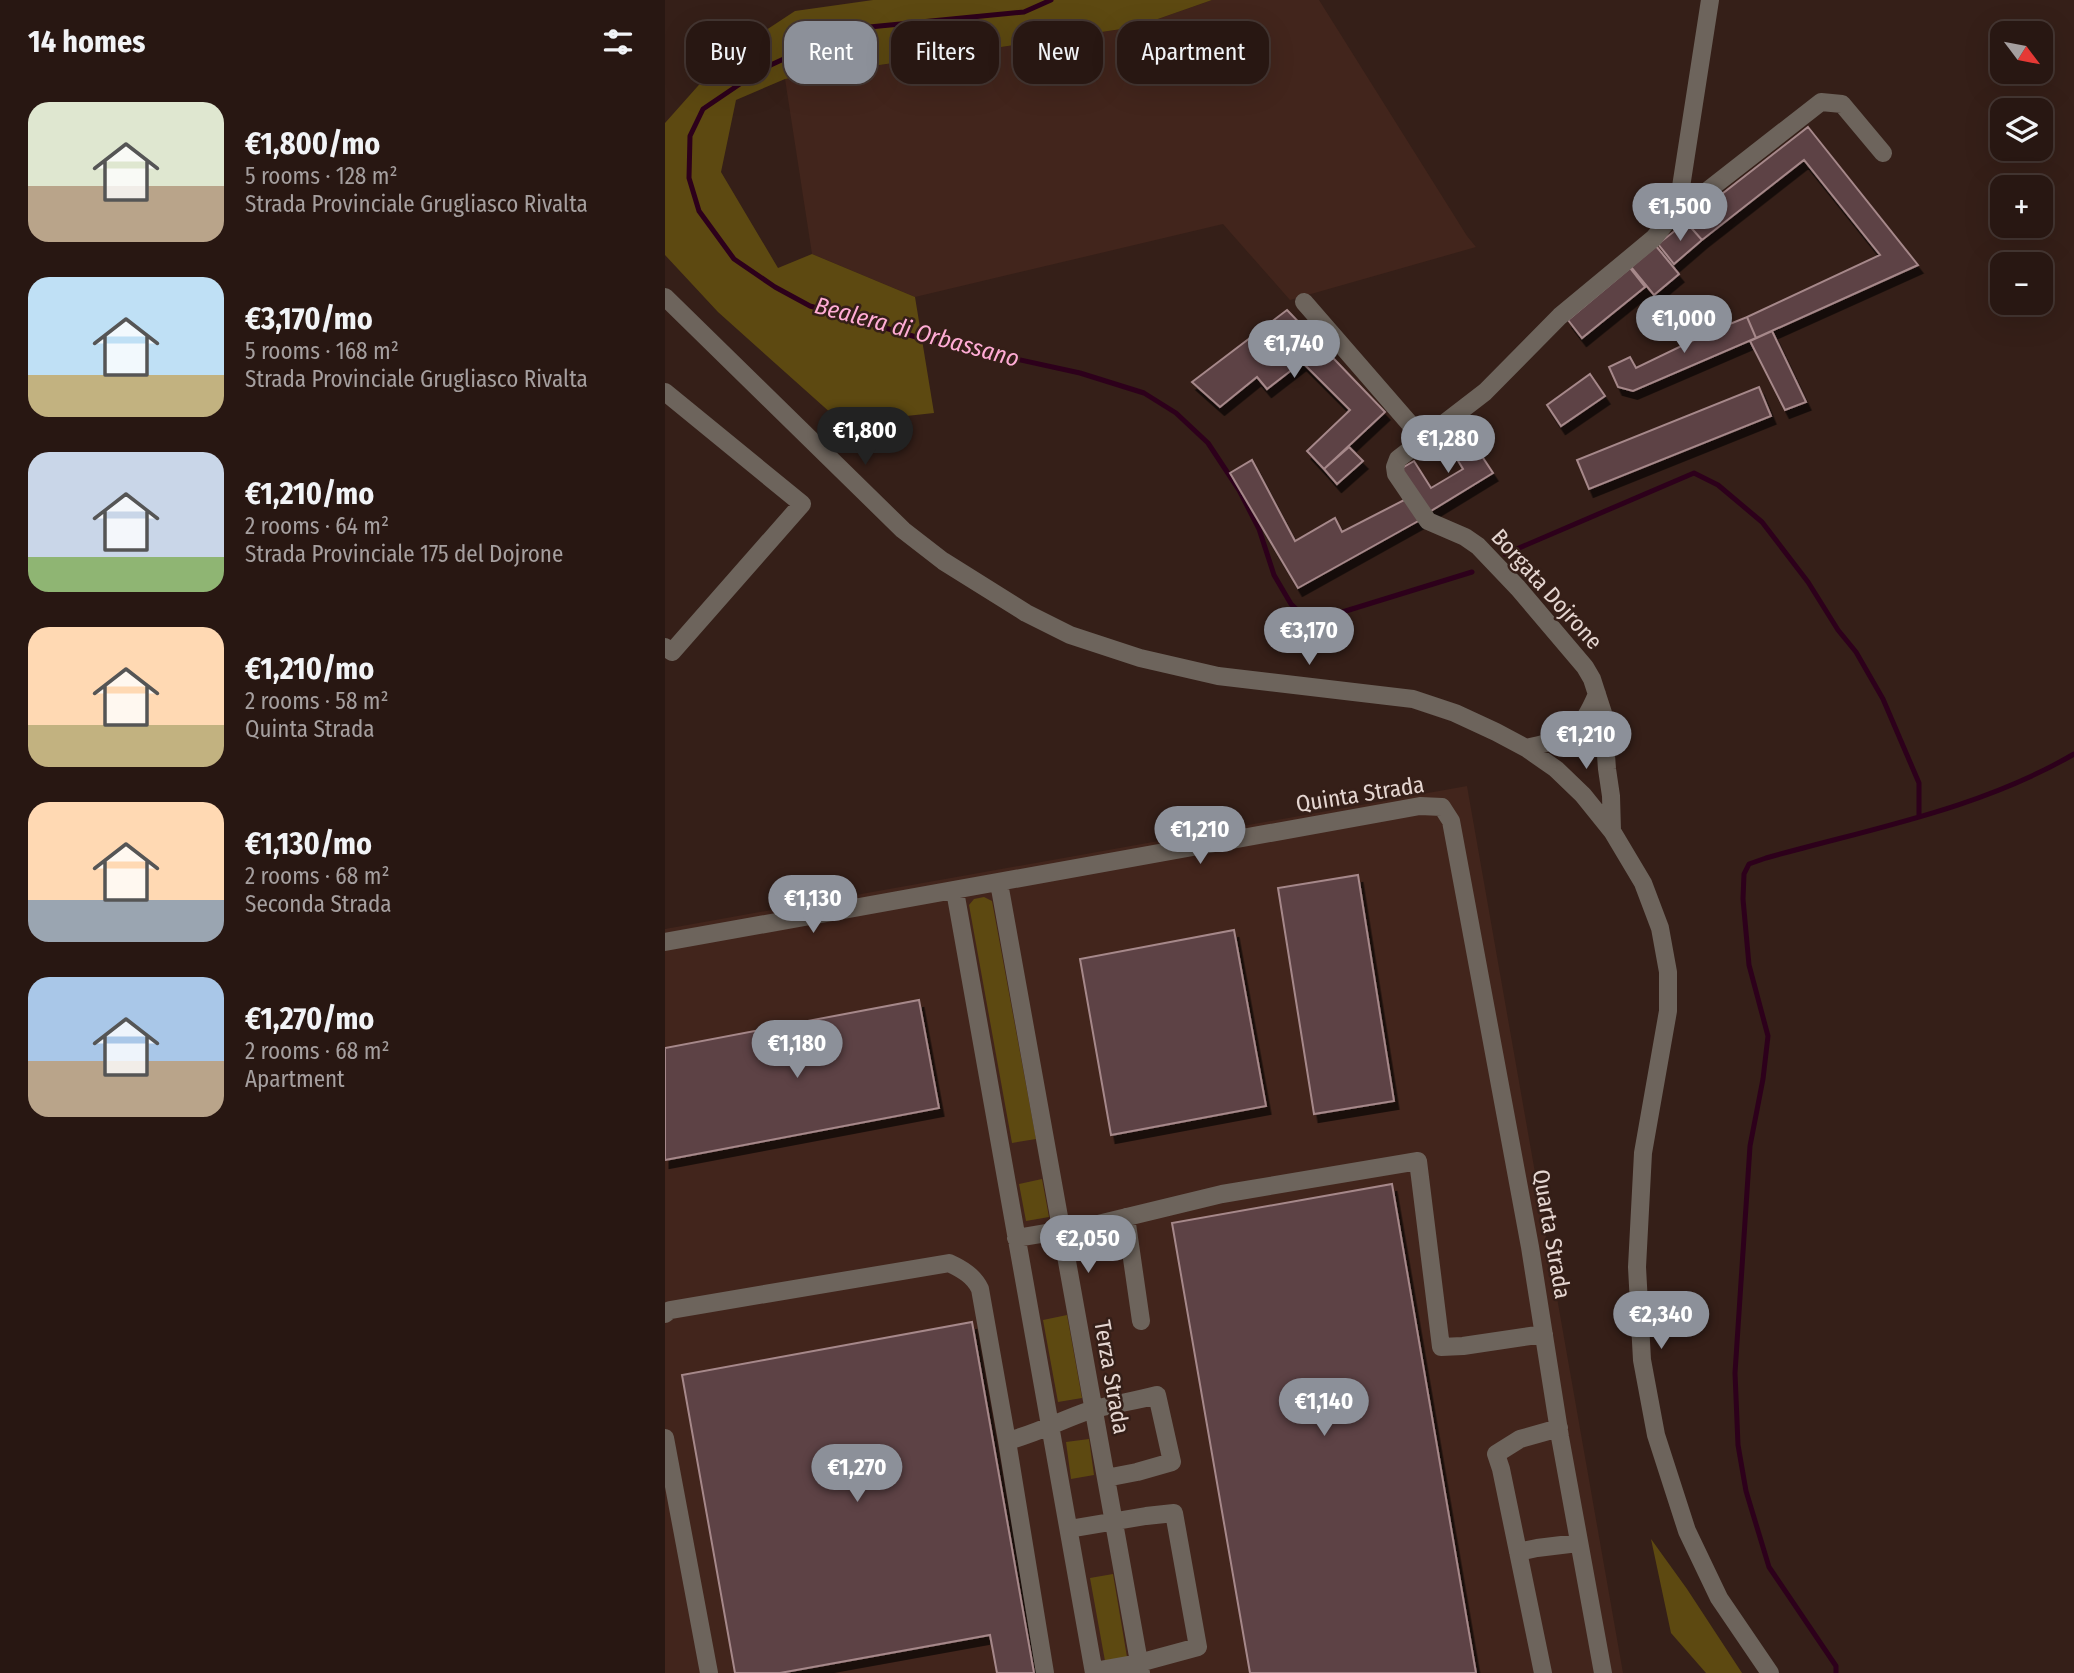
<!DOCTYPE html>
<html lang="en">
<head>
<meta charset="utf-8">
<style>
  body { margin:0; font-family:"Fira Sans Condensed",sans-serif; background:#30201b; color:#f1f3f6; height:100vh; display:flex; flex-direction:column; font-size:26px; white-space:nowrap }
  * { box-sizing:border-box; margin:0 }
  p { font-size:23px; color:#a59f9f }
  .icon { flex:none; width:38px; height:38px; fill:none; stroke:currentColor; stroke-width:2; stroke-linecap:round; stroke-linejoin:round }
  .map { position:relative; flex:1; overflow:hidden }
  .side { display:flex; flex-direction:column; background:#281712; width:665px }
  .side>* { flex:none }
  .guide { position:absolute; left:21px; top:21px; width:665px; height:63px; display:flex; gap:14px }
  .needle { width:46px; rotate:122deg }
  .buttons { position:absolute; left:1325px; top:21px; display:grid; gap:14px }
  .buttons a { display:grid; place-items:center; width:63px; height:63px; border-radius:14px; background:#281712; box-shadow:0 7px 28px #0002,0 0 0 2px #443632; font-size:35px }
  .price { position:absolute; translate:-50% -60px; padding:0 16px; border-radius:24px; background:#8c9099; color:#fff; font-size:23px; line-height:46px; filter:drop-shadow(0 2px 4px #0008) }
  .price::after { content:''; position:absolute; left:50%; top:42px; width:21px; height:16px; margin-left:-10px; background:inherit; clip-path:polygon(0 0,100% 0,50% 100%) }
  .price.selected { background:#222; color:#fff }
  ul { padding:0; list-style:none }
  li { display:flex; align-items:center; gap:21px; height:175px; padding:0 28px }
  li span { display:grid; place-items:center; flex:none; width:196px; height:140px; border-radius:21px; color:#555 }
  li>.icon { margin-inline-start:auto }
  span .icon { width:84px; height:84px; fill:#fffc; stroke-width:1 }
  li b { font-size:30px }
  h2 { display:flex; justify-content:space-between; align-items:center; height:84px; padding:0 28px; font-size:30px }
  .pill { padding:0 24px; border-radius:21px; background:#281712; box-shadow:0 7px 28px #0002,0 0 0 2px #443632; font-size:24px; line-height:63px }
  .pill.selected { background:#8c9099; color:#fff }
  main { display:flex; flex:1; min-height:0 }
  .map>svg:first-child { display:block }
  .built { fill:#42251c }
  .green { fill:#5d4911 }
  .lines { fill:none; stroke-linecap:round; stroke-linejoin:round }
  .stream { stroke:#2d001b; stroke-width:5 }
  .building { fill:#5d4245; stroke:#a6888a; stroke-width:2; filter:url(#shadow) }
  .minor { stroke:#6d645c; stroke-width:18 }
  .labels { text-anchor:middle; stroke-width:5; stroke-linejoin:round; paint-order:stroke }
  .street-label { font-size:23px; fill:#e5d6d1; stroke:#351f18 }
  .water-label { font-size:24px; font-style:italic; fill:#ffacd5; stroke:#351f18 }
</style>
</head>
<body>
<main>
<section class="side">
<h2>14 homes<svg class="icon" aria-label="filters" viewBox="0 0 24 24"><path d="M4 7h16M4 17h16"/><circle cx="9" cy="7" r="2"/><circle cx="15" cy="17" r="2"/></svg></h2>
<ul>
<li><span style="background:linear-gradient(#dfe7d0 60%,#b9a48a 0)"><svg class="icon" aria-label="home" viewBox="0 0 24 24"><path d="M3 11l9-7 9 7M6 9v11h12V9"/></svg></span><div><b>€1,800/mo</b><p>5 rooms · 128 m²</p><p>Strada Provinciale Grugliasco Rivalta</p></div></li>
<li><span style="background:linear-gradient(#bfe0f5 70%,#c2b280 0)"><svg class="icon" aria-label="home" viewBox="0 0 24 24"><path d="M3 11l9-7 9 7M6 9v11h12V9"/></svg></span><div><b>€3,170/mo</b><p>5 rooms · 168 m²</p><p>Strada Provinciale Grugliasco Rivalta</p></div></li>
<li><span style="background:linear-gradient(#c9d6e8 75%,#8fb573 0)"><svg class="icon" aria-label="home" viewBox="0 0 24 24"><path d="M3 11l9-7 9 7M6 9v11h12V9"/></svg></span><div><b>€1,210/mo</b><p>2 rooms · 64 m²</p><p>Strada Provinciale 175 del Dojrone</p></div></li>
<li><span style="background:linear-gradient(#ffd9b3 70%,#c2b280 0)"><svg class="icon" aria-label="home" viewBox="0 0 24 24"><path d="M3 11l9-7 9 7M6 9v11h12V9"/></svg></span><div><b>€1,210/mo</b><p>2 rooms · 58 m²</p><p>Quinta Strada</p></div></li>
<li><span style="background:linear-gradient(#ffd9b3 70%,#9aa5b1 0)"><svg class="icon" aria-label="home" viewBox="0 0 24 24"><path d="M3 11l9-7 9 7M6 9v11h12V9"/></svg></span><div><b>€1,130/mo</b><p>2 rooms · 68 m²</p><p>Seconda Strada</p></div></li>
<li><span style="background:linear-gradient(#a9c7e8 60%,#b9a48a 0)"><svg class="icon" aria-label="home" viewBox="0 0 24 24"><path d="M3 11l9-7 9 7M6 9v11h12V9"/></svg></span><div><b>€1,270/mo</b><p>2 rooms · 68 m²</p><p>Apartment</p></div></li>
</ul>
</section>
<div class="map">
<svg width="1409" height="1673" viewBox="0 0 1409 1673">
  <defs>
    <filter id="shadow"><feDropShadow dx="4.5" dy="8" stdDeviation="0" flood-color="#0009"/></filter>
  </defs>
  <rect width="100%" height="100%" fill="#351f18"/>
  <path class="built" d="M 547,0 L 654,0 L 802,236 L 811,247 L 625,300 L 558,224 L 250,297 L 147,254 L 120,79 L 470,27 Z
    M 802,786 L 958,1673 L 0,1673 L 0,929 Z"/>
  <path class="green" d="M 208,0 L 547,0 L 470,27 L 120,79 L 71,100 L 56,172 L 113,268 L 147,254 L 250,297 L 269,413 L 177,423 L 53,312 L 0,255 L 0,123 L 56,60 L 130,11 Z
    M 319,897 L 327,901 L 371,1139 L 347,1143 L 304,905 L 309,899 Z
    M 377,1179 L 384,1217 L 361,1221 L 354,1184 Z
    M 402,1315 L 417,1398 L 393,1402 L 378,1320 Z
    M 424,1439 L 429,1475 L 406,1479 L 401,1442 Z
    M 986,1539 L 1022,1589 L 1077,1673 L 1041,1673 L 1006,1633 Z
    M 448,1574 L 462,1657 L 440,1661 L 425,1578 Z"/>
  <g class="lines">
    <path class="stream" d="M 386,0 L 359,12 L 184,29 L 97,69 L 38,109 L 25,136 L 24,178 L 34,211 L 69,259 L 110,287 L 145,306 L 251,337 L 415,373 L 479,393 L 511,413 L 543,443 L 574,490 L 594,529 L 609,575 L 626,604 L 645,622 L 807,572
      M 840,554 L 1029,473 L 1053,485 L 1097,522 L 1143,582 L 1173,630 L 1191,652 L 1218,699 L 1254,783 L 1254,816
      M 1171,1673 L 1171,1666 L 1104,1567 L 1081,1491 L 1073,1445 L 1070,1373 L 1085,1146 L 1098,1079 L 1103,1036 L 1084,965 L 1078,899 L 1079,874 L 1084,864 L 1101,858 C 1204,829 1315,809 1409,754"/>
  </g>
  <path class="building" d="M 1143,127 L 1253,265 L 1091,338 L 1082,317 L 1215,255 L 1139,160 L 1037,240 L 1021,222 Z
    M 1021,222 L 1037,240 L 1009,264 L 993,244 Z
    M 991,246 L 1014,274 L 989,295 L 966,267 Z
    M 965,268 L 980,287 L 917,338 L 903,320 Z
    M 622,310 L 720,412 L 659,469 L 642,451 L 685,410 L 637,362 L 602,389 L 592,377 L 555,407 L 527,382 Z
    M 1082,317 L 1091,338 L 968,391 L 953,387 L 944,367 L 965,357 L 971,368 L 1031,339 L 1027,330 L 1043,322 L 1050,330 Z
    M 1107,331 L 1141,402 L 1120,410 L 1085,341 Z
    M 925,374 L 940,396 L 896,426 L 882,405 Z
    M 1094,387 L 1106,416 L 924,489 L 912,460 Z
    M 799,429 L 828,473 L 761,514 L 732,471 L 749,461 L 766,488 L 798,469 L 781,441 Z
    M 684,447 L 698,461 L 672,484 L 659,469 Z
    M 587,460 L 630,541 L 670,518 L 677,532 L 741,499 L 755,520 L 633,588 L 565,473 Z
    M 693,875 L 729,1101 L 649,1114 L 613,888 Z
    M 569,930 L 601,1106 L 446,1135 L 415,959 Z
    M 254,1000 L 274,1108 L 0,1160 L 0,1048 Z
    M 727,1184 L 811,1673 L 585,1673 L 507,1223 Z
    M 307,1322 L 369,1673 L 332,1673 L 325,1635 L 115,1673 L 70,1673 L 17,1375 Z"/>
  <g class="lines">
    <path class="minor" d="M 1010,205 L 1033,198 L 1156,102 L 1177,104 L 1218,153
      M 0,297 L 238,530 L 278,561 L 361,613 L 405,635 L 475,658 L 553,676 L 748,699 L 790,713 L 831,732 L 861,748 L 891,769 L 918,795 L 947,831 L 978,883 L 995,928 L 1003,972 L 1003,1011 L 978,1153 L 972,1267 L 977,1360 L 991,1435 L 1022,1531 L 1054,1598 L 1105,1673
      M 639,302 L 758,439
      M 0,392 L 137,504 L 7,652 L 0,647
      M 861,748 C 904,738 914,737 932,694
      M 947,831 L 946,796 L 942,769 L 938,713 L 927,679 L 920,667 L 853,588 L 813,546 L 800,537 L 763,521 L 731,474 L 730,467 L 733,459 L 820,392 L 895,316 L 989,238 L 1003,220 L 1010,205 L 1016,187 L 1045,0
      M 334,883 L 476,1673
      M 290,891 L 429,1673
      M 0,942 L 755,806 L 777,807 L 786,821 L 865,1247 L 895,1437 L 938,1673
      M 461,1217 L 476,1321
      M 351,1238 L 429,1225 L 557,1194 L 753,1161 L 776,1347 L 798,1346 L 879,1334
      M 0,1314 L 5,1310 L 284,1263 C 297,1269 309,1276 315,1289 L 342,1441 L 380,1673
      M 0,1438 L 44,1673
      M 342,1441 C 371,1434 398,1419 426,1410 C 448,1404 470,1401 492,1395 L 507,1462 L 472,1472 L 441,1478
      M 404,1529 L 481,1516 L 509,1513 L 533,1647 L 474,1663 L 429,1671
      M 853,1552 L 872,1548 L 913,1543
      M 878,1673 L 836,1469 L 831,1454 L 855,1439 L 894,1428"/>
  </g>
  <g class="labels">
    <g class="street-label">
      <text transform="translate(882 589) rotate(48)" y="8">Borgata Dojrone</text>
      <text transform="translate(695 794) rotate(-9)" y="8">Quinta Strada</text>
      <text transform="translate(887 1234) rotate(80)" y="8">Quarta Strada</text>
      <text transform="translate(447 1377) rotate(80)" y="8">Terza Strada</text>
    </g>
    <g class="water-label">
      <text transform="translate(252 332) rotate(15)" y="8">Bealera di Orbassano</text>
    </g>
  </g>
</svg>
<div class="buttons">
<a><svg class="needle" viewBox="-14 -14 28 28"><path d="M0-13l5 13h-10z" fill="#e53935"/><path d="M0 13l5-13h-10z" fill="#a59f9f"/></svg></a>
<a><svg class="icon" aria-label="layers" viewBox="0 0 24 24"><path d="M12 4l9 5-9 5-9-5zM3 14l9 5 9-5"/></svg></a>
<a>+</a>
<a>−</a>
</div>
<b class="price" style="left:1015px;top:243px">€1,500</b>
<b class="price" style="left:1019px;top:355px">€1,000</b>
<b class="price" style="left:629px;top:380px">€1,740</b>
<b class="price selected" style="left:200px;top:467px">€1,800</b>
<b class="price" style="left:783px;top:475px">€1,280</b>
<b class="price" style="left:644px;top:667px">€3,170</b>
<b class="price" style="left:921px;top:771px">€1,210</b>
<b class="price" style="left:535px;top:866px">€1,210</b>
<b class="price" style="left:148px;top:935px">€1,130</b>
<b class="price" style="left:132px;top:1080px">€1,180</b>
<b class="price" style="left:423px;top:1275px">€2,050</b>
<b class="price" style="left:996px;top:1351px">€2,340</b>
<b class="price" style="left:659px;top:1438px">€1,140</b>
<b class="price" style="left:192px;top:1504px">€1,270</b>
<div class="guide">
<a class="pill">Buy</a>
<a class="pill selected">Rent</a>
<a class="pill">Filters</a>
<a class="pill">New</a>
<a class="pill">Apartment</a>
</div>
</div>
</main>
</body>
</html>
